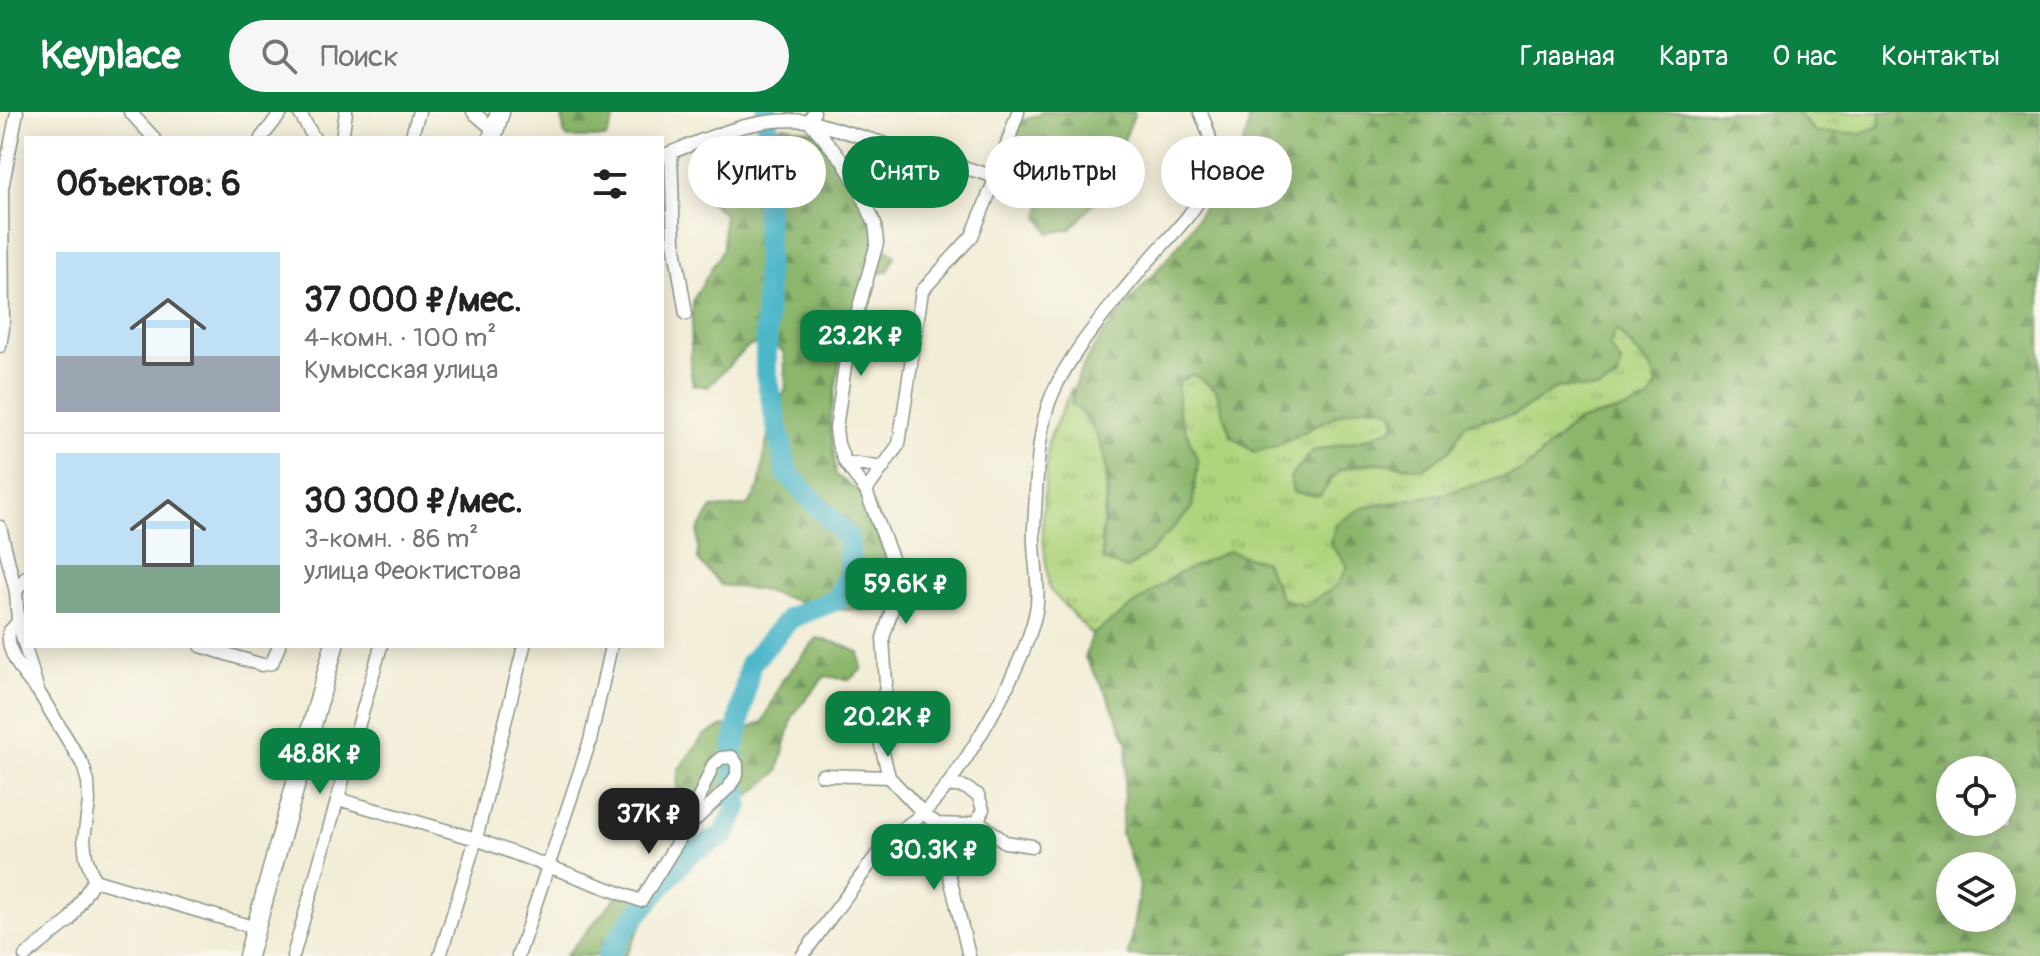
<!DOCTYPE html>
<html lang="ru">
<head>
<meta charset="utf-8">
<style>
  body { margin:0; font-family:Pangolin,sans-serif; background:#f6f6f6; color:#222; height:100vh; display:flex; flex-direction:column; font-size:30px; white-space:nowrap }
  * { box-sizing:border-box; margin:0 }
  p { font-size:26px; color:#767676 }
  .icon { flex:none; width:44px; height:44px; fill:none; stroke:currentColor; stroke-width:2; stroke-linecap:round; stroke-linejoin:round }
  .map { position:relative; flex:1; overflow:hidden }
  .drawer { position:absolute; left:24px; top:24px; width:640px; height:512px; display:flex; flex-direction:column; background:#fff; border-radius:0px; box-shadow:0 4px 20px #0003 }
  .drawer>* { flex:none }
  .banner { position:absolute; left:688px; top:24px; width:760px; height:72px; display:flex; gap:16px }
  .controls { position:absolute; left:1936px; top:644px; display:grid; gap:16px }
  .controls a { display:grid; place-items:center; width:80px; height:80px; border-radius:50%; background:#fff; box-shadow:0 4px 20px #0003; font-size:40px }
  .price { position:absolute; translate:-50% -68px; padding:0 18px; border-radius:16px; background:#0b8043; color:#fff; font-size:26px; line-height:52px; filter:drop-shadow(0 2px 4px #0008) }
  .price::after { content:''; position:absolute; left:50%; top:48px; width:24px; height:18px; margin-left:-12px; background:inherit; clip-path:polygon(0 0,100% 0,50% 100%) }
  .price.current { background:#222; color:#fff }
  ul { padding:0; list-style:none }
  li { display:flex; align-items:center; gap:24px; height:200px; padding:0 32px }
  li+li { border-top:2px solid #e0e0e0 }
  li span { display:grid; place-items:center; flex:none; width:224px; height:160px; border-radius:0px; color:#555 }
  li>.icon { margin-inline-start:auto }
  span .icon { width:96px; height:96px; fill:#fffc; stroke-width:1 }
  li b { font-size:34px }
  h2 { display:flex; justify-content:space-between; align-items:center; height:96px; padding:0 32px; font-size:34px }
  .chip { padding:0 28px; border-radius:36px; background:#fff; box-shadow:0 4px 20px #0003; font-size:28px; line-height:72px }
  .chip.current { background:#0b8043; color:#fff }
  header { display:flex; align-items:center; gap:48px; box-sizing:border-box; height:112px; padding:0 40px; background:#0b8043; color:#fff }
  header strong { font-size:38px }
  nav { display:flex; gap:44px; margin-inline-start:auto; font-size:28px }
  .search { width:560px; height:72px; background:#f6f6f6; display:flex; align-items:center; gap:20px; box-sizing:border-box; padding:0 28px; border-radius:44px; color:#767676; font-size:30px }
  .map>svg:first-child { display:block }
  .grass { fill:url(#grass-tufts); stroke:#678858; stroke-width:2 }
  .forest { fill:url(#forest-firs); stroke:#557a50; stroke-width:2; fill-rule:evenodd }
  .lines { fill:none; stroke-linecap:round; stroke-linejoin:round }
  .river { stroke:#4db7ca; stroke-width:22 }
  .minor-casing { stroke:#889586; stroke-width:15 }
  .primary-casing { stroke:#889586; stroke-width:21 }
  .minor { stroke:#fff; stroke-width:12 }
  .primary { stroke:#fff; stroke-width:18 }
</style>
</head>
<body>
<header>
<strong>Keyplace</strong>
<div class="search"><svg class="icon" aria-label="search" viewBox="0 0 24 24"><circle cx="10" cy="10" r="6"/><path d="M15 15l6 6"/></svg>Поиск</div>
<nav><a>Главная</a><a>Карта</a><a>О нас</a><a>Контакты</a></nav>
</header>
<div class="map">
<svg width="2040" height="844" viewBox="0 0 2040 844">
  <defs>
    <pattern id="grass-tufts" width="24" height="20" patternUnits="userSpaceOnUse" patternTransform="scale(2)"><rect width="24" height="20" fill="#afd47d"/><path d="M3 7l-1-3M5 7V3M7 7l1-3M15 17l-1-3M17 17v-4M19 17l1-3" fill="none" stroke="#8ead67"/></pattern>
    <pattern id="forest-firs" width="22" height="20" patternUnits="userSpaceOnUse" patternTransform="scale(2)"><rect width="22" height="20" fill="#8bb66c"/><path d="M5 1l3.5 6h-7zM16 11l3.5 6h-7z" fill="#71955a"/></pattern>
  </defs>
  <rect width="100%" height="100%" fill="#fbf7ec"/>
  <filter id="ink" filterUnits="userSpaceOnUse"><feTurbulence type="fractalNoise" baseFrequency=".0125" numOctaves="2"/><feDisplacementMap in="SourceGraphic" scale="16" xChannelSelector="R" yChannelSelector="G"/><feConvolveMatrix kernelMatrix="1 2 1 2 8 2 1 2 1" color-interpolation-filters="sRGB"/></filter>
  <filter id="wash" filterUnits="userSpaceOnUse"><feTurbulence type="fractalNoise" baseFrequency=".006" numOctaves="4" result="noise"/><feDisplacementMap in="SourceGraphic" scale="32" xChannelSelector="R" yChannelSelector="G"/><feGaussianBlur stdDeviation="1.8" result="paint"/><feColorMatrix in="noise" values="0 0 0 0 0 0 0 0 0 0 0 0 0 0 0 0 0 1.4 0 .05"/><feComposite in="paint" operator="in"/></filter>
  <g filter="url(#wash)">
    <rect width="100%" height="100%" fill="#f2edd7"/>
    <path class="grass" d="M 1796,0 L 1881,0 L 1881,14 L 1862,21 L 1816,21 Z
      M 1616,217 L 1652,257 L 1657,273 L 1649,288 L 1622,298 L 1577,309 L 1523,359 L 1446,381 L 1349,454 L 1338,473 L 1304,494 L 1281,486 L 1265,450 L 1177,462 L 1092,523 L 1049,477 L 1042,417 L 1048,329 L 1072,276 L 1072,292 C 1117,329 1107,381 1100,431 L 1198,350 L 1178,298 L 1178,269 L 1193,262 L 1216,278 L 1231,324 L 1254,340 C 1262,338 1270,336 1278,333 C 1310,320 1362,278 1395,301 L 1395,315 L 1369,326 L 1313,339 L 1339,358 L 1376,350 L 1423,356 L 1451,337 L 1466,311 L 1514,303 L 1558,275 L 1599,277 L 1620,251 L 1608,234 Z"/>
    <path class="forest" d="M 562,0 L 617,0 L 606,26 L 568,26 L 564,21 Z
      M 1041,0 L 1134,0 L 1134,3 L 1102,82 L 1071,117 L 1049,121 L 1039,105 L 1046,76 L 1025,47 L 1003,35 C 1005,10 1018,10 1039,3 Z
      M 1249,0 L 1796,0 L 1816,21 L 1862,21 L 1880,14 L 1881,0 L 2040,0 L 2040,844 L 1128,844 L 1140,775 L 1121,721 L 1128,631 L 1106,581 L 1085,546 L 1092,523 L 1177,462 L 1228,439 L 1265,450 L 1281,486 L 1304,494 L 1338,473 L 1348,454 L 1330,432 L 1336,412 L 1362,396 L 1446,381 L 1523,359 L 1577,309 L 1622,298 L 1649,288 L 1657,273 L 1652,257 L 1616,217 L 1609,234 L 1621,251 L 1618,266 L 1599,277 L 1558,275 L 1514,303 L 1466,311 L 1451,337 L 1423,357 L 1376,350 L 1339,358 L 1320,384 L 1293,380 L 1290,365 L 1313,339 L 1369,326 L 1394,315 L 1394,301 C 1362,278 1309,320 1278,333 C 1270,336 1262,338 1254,340 L 1231,324 L 1216,278 L 1193,262 L 1178,269 L 1178,299 L 1198,350 L 1192,396 L 1150,440 L 1127,457 L 1103,448 C 1099,421 1109,397 1108,371 C 1108,341 1095,311 1072,292 C 1072,240 1155,166 1186,123 C 1199,105 1210,85 1222,66 C 1236,45 1251,26 1249,0 ZM 1950,658 L 2002,658 L 2002,710 L 1950,710 ZM 1950,754 L 2002,754 L 2002,806 L 1950,806 Z
      M 784,14 L 820,21 L 855,52 L 860,78 L 881,101 L 877,130 L 895,143 L 888,159 L 863,166 L 843,232 L 830,307 L 836,363 L 870,388 L 889,430 L 884,476 L 866,498 L 826,498 L 765,479 L 721,473 L 698,448 L 698,419 L 712,396 L 748,394 L 759,375 L 770,311 L 786,276 L 784,241 L 769,226 L 746,236 L 708,275 L 693,273 L 690,257 L 693,188 L 723,137 L 724,102 L 698,80 L 687,57 L 698,36 L 744,20 Z
      M 817,526 L 843,533 L 859,541 L 862,557 L 849,568 L 825,564 L 793,603 L 778,660 L 738,693 L 702,692 L 677,676 L 678,658 L 704,623 L 724,614 L 747,617 L 763,610 L 782,569 Z
      M 640,780 L 650,797 L 625,844 L 565,844 L 620,781 Z"/>
    <g class="lines">
      <path class="river" d="M 608,844 L 622,820 L 690,740 L 724,723 L 738,693 L 733,641 L 750,552 L 790,506 L 838,487 L 850,458 L 848,425 L 787,361 L 766,261 L 767,0"/>
    </g>
  </g>
  <g filter="url(#ink)">
    <g class="lines">
      <g class="minor-casing">
        <path id="minor" d="M 130,0 L 154,26
          M 299,0 L 314,26
          M 473,0 L 494,18
          M 809,9 L 842,48 L 860,78 L 875,112 L 877,131 L 848,234 L 836,316 L 838,332 L 845,350 L 866,379 L 893,449 L 896,471 L 894,491 L 883,526 L 886,571 L 879,625 L 889,665
          M 809,9 L 996,65 L 972,124 L 922,179 L 899,332 L 866,379
          M 261,26 L 282,0
          M 342,26 L 346,0
          M 411,26 L 419,0
          M 671,41 L 674,130 L 686,202
          M 662,44 C 714,24 751,4 809,9 L 814,0
          M 996,65 L 1018,0
          M 0,234 L 3,216 L 2,76 L 17,0
          M 845,350 L 883,356
          M 0,415 L 16,480 L 18,510
          M 16,480 L 26,465
          M 201,534 L 262,553 L 272,551 L 279,534
          M 38,579 C 24,564 6,541 9,520 L 18,510 L 38,579 L 83,653 L 88,670 L 89,690 L 84,727 L 86,745 L 94,768 L 256,816
          M 822,663 L 889,665 L 923,701 L 937,712 L 969,844
          M 338,687 L 476,727 L 641,789 L 685,718 L 729,675 L 737,663 L 737,652 L 732,645 L 721,646 L 713,653 L 685,718
          M 978,709 L 1005,730 L 1032,734
          M 937,712 L 965,713 L 978,709 L 983,697 L 978,683 L 964,675 L 947,673
          M 25,844 L 69,809 L 94,768
          M 293,844 L 381,534
          M 440,844 L 476,727 L 524,534
          M 518,844 L 590,629 L 611,534
          M 802,844 L 887,729 C 899,718 914,710 925,699 C 964,660 1025,553 1036,499 C 1041,472 1032,443 1034,415 C 1037,376 1036,319 1052,283 C 1071,239 1105,202 1135,165 C 1176,112 1239,75 1200,0"/>
      </g>
      <g class="primary-casing">
        <path id="primary" d="M 492,26 L 500,0
          M 248,844 L 334,534"/>
      </g>
      <use href="#minor" class="minor"/>
      <use href="#primary" class="primary"/>
    </g>
  </g>
</svg>
<div class="controls">
<a><svg class="icon" aria-label="locate" viewBox="0 0 24 24"><circle cx="12" cy="12" r="6"/><path d="M12 2v4M12 18v4M2 12h4M18 12h4"/></svg></a>
<a><svg class="icon" aria-label="layers" viewBox="0 0 24 24"><path d="M12 4l9 5-9 5-9-5zM3 14l9 5 9-5"/></svg></a>
</div>
<b class="price" style="left:861px;top:266px">23.2K ₽</b>
<b class="price" style="left:906px;top:514px">59.6K ₽</b>
<b class="price" style="left:888px;top:647px">20.2K ₽</b>
<b class="price" style="left:320px;top:684px">48.8K ₽</b>
<b class="price current" style="left:649px;top:744px">37K ₽</b>
<b class="price" style="left:934px;top:780px">30.3K ₽</b>
<div class="banner">
<a class="chip">Купить</a>
<a class="chip current">Снять</a>
<a class="chip">Фильтры</a>
<a class="chip">Новое</a>
</div>
<section class="drawer">
<h2>Объектов: 6<svg class="icon" aria-label="filters" viewBox="0 0 24 24"><path d="M4 7h16M4 17h16"/><circle cx="9" cy="7" r="2"/><circle cx="15" cy="17" r="2"/></svg></h2>
<ul>
<li><span style="background:linear-gradient(#bfe0f5 65%,#9aa5b1 0)"><svg class="icon" aria-label="home" viewBox="0 0 24 24"><path d="M3 11l9-7 9 7M6 9v11h12V9"/></svg></span><div><b>37 000 ₽/мес.</b><p>4-комн. · 100 m²</p><p>Кумысская улица</p></div></li>
<li><span style="background:linear-gradient(#bfe0f5 70%,#7fa58c 0)"><svg class="icon" aria-label="home" viewBox="0 0 24 24"><path d="M3 11l9-7 9 7M6 9v11h12V9"/></svg></span><div><b>30 300 ₽/мес.</b><p>3-комн. · 86 m²</p><p>улица Феоктистова</p></div></li>
</ul>
</section>
</div>
</body>
</html>
